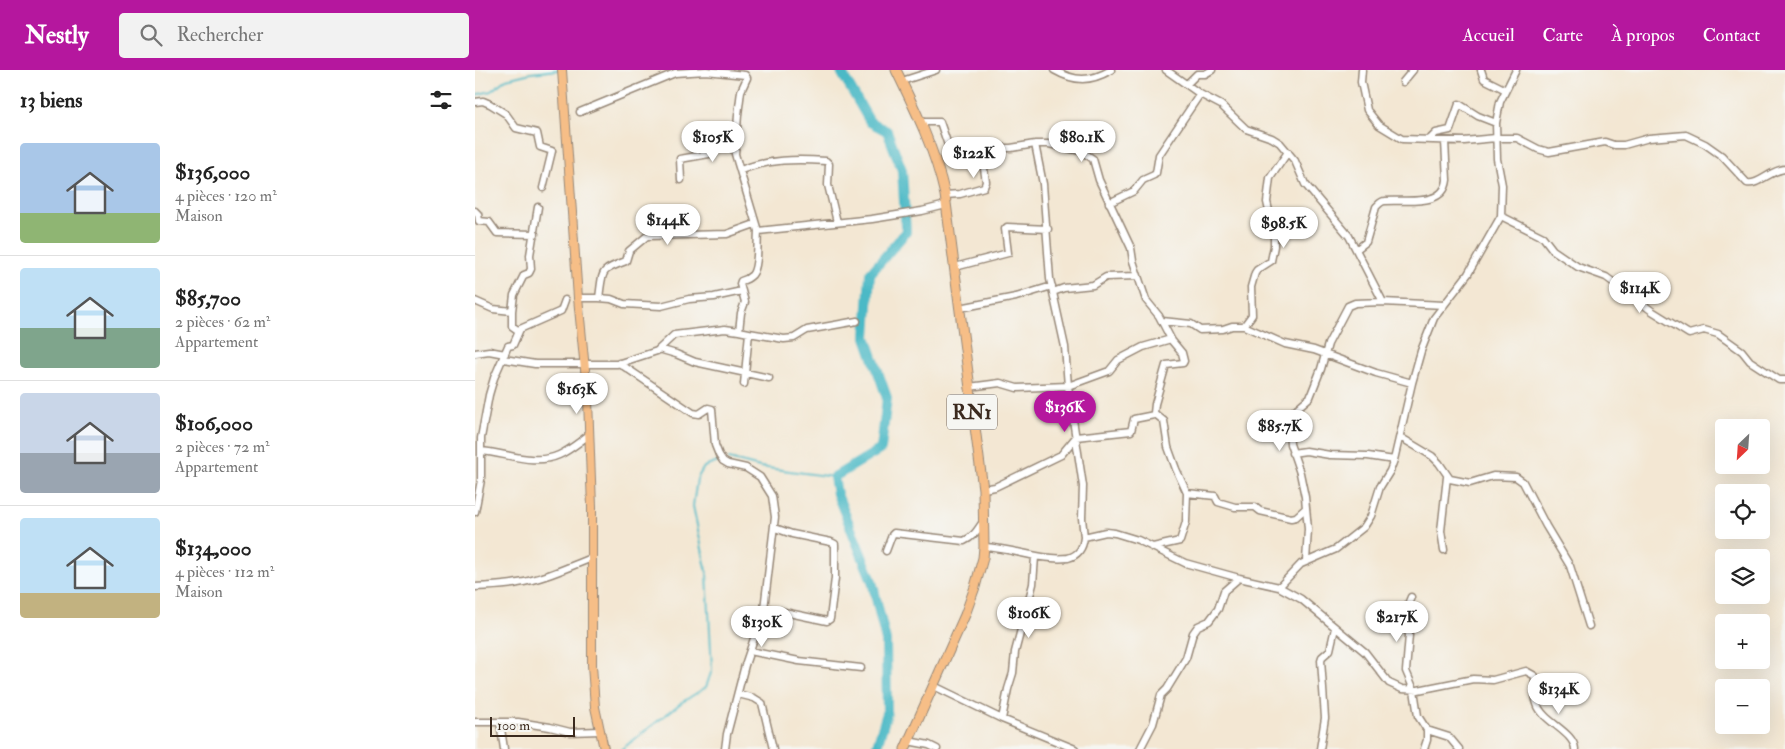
<!DOCTYPE html>
<html lang="fr">
<head>
<meta charset="utf-8">
<style>
  body { margin:0; font-family:"IM FELL Double Pica",serif; background:#f2f2f2; color:#222; height:100vh; display:flex; flex-direction:column; font-size:19px; white-space:nowrap }
  * { box-sizing:border-box; margin:0 }
  p { font-size:16px; color:#767676 }
  .icon { flex:none; width:28px; height:28px; fill:none; stroke:currentColor; stroke-width:2; stroke-linecap:round; stroke-linejoin:round }
  .map { position:relative; flex:1; overflow:hidden }
  .drawer { display:flex; flex-direction:column; background:#fff; width:475px }
  .drawer>* { flex:none }
  .needle { width:32px; rotate:205deg }
  .fabs { position:absolute; left:1240px; top:349px; display:grid; gap:10px }
  .fabs a { display:grid; place-items:center; width:55px; height:55px; border-radius:5px; background:#fff; box-shadow:0 5px 20px #0002; font-size:25px }
  .scale { position:absolute; left:15px; bottom:12px; width:85px; box-sizing:border-box; padding-left:5px; border:2px solid #3b2a1e; border-top:0; font-size:14px; line-height:18px; white-space:nowrap; color:#3b2a1e; -webkit-text-stroke:4px #f6f6f2; paint-order:stroke }
  .price { position:absolute; translate:-50% -42px; padding:0 11px; border-radius:18px; background:#fff; color:#222; font-size:16px; line-height:32px; filter:drop-shadow(0 1px 2px #0008) }
  .price::after { content:''; position:absolute; left:50%; top:30px; width:15px; height:11px; margin-left:-8px; background:inherit; clip-path:polygon(0 0,100% 0,50% 100%) }
  .price.selected { background:#b5179e; color:#fff }
  ul { padding:0; list-style:none }
  li { display:flex; align-items:center; gap:15px; height:125px; padding:0 20px }
  li+li { border-top:1px solid #e0e0e0 }
  li span { display:grid; place-items:center; flex:none; width:140px; height:100px; border-radius:5px; color:#555 }
  li>.icon { margin-inline-start:auto }
  span .icon { width:60px; height:60px; fill:#fffc; stroke-width:1 }
  li b { font-size:21px }
  h2 { display:flex; justify-content:space-between; align-items:center; height:60px; padding:0 20px; font-size:21px }
  header { display:flex; align-items:center; gap:30px; box-sizing:border-box; height:70px; padding:0 25px; background:#b5179e; color:#fff }
  header strong { font-size:24px }
  nav { display:flex; gap:28px; margin-inline-start:auto; font-size:18px }
  .search { width:350px; height:45px; background:#f2f2f2; display:flex; align-items:center; gap:12px; box-sizing:border-box; padding:0 18px; border-radius:5px; color:#767676; font-size:19px }
  main { display:flex; flex:1; min-height:0 }
  .map>svg:first-child { display:block }
  .lines { fill:none; stroke-linecap:round; stroke-linejoin:round }
  .stream { stroke:#4cb9c6; stroke-width:2 }
  .river { stroke:#4cb9c6; stroke-width:10 }
  .minor-casing { stroke:#978878; stroke-width:9 }
  .major-casing { stroke:#978878; stroke-width:10 }
  .highway-casing { stroke:#978878; stroke-width:11 }
  .minor { stroke:#fff; stroke-width:6 }
  .major { stroke:#f6be87; stroke-width:8 }
  .highway { stroke:#f6be87; stroke-width:9 }
  .labels { text-anchor:middle; stroke-width:4.5; stroke-linejoin:round; paint-order:stroke }
  .shield { fill:#f6f6f2; stroke:#73675e; stroke-width:1 }
  .shield-label { font-size:20px; font-weight:bold; fill:#3b2a1e }
</style>
</head>
<body>
<header>
<strong>Nestly</strong>
<div class="search"><svg class="icon" aria-label="search" viewBox="0 0 24 24"><circle cx="10" cy="10" r="6"/><path d="M15 15l6 6"/></svg>Rechercher</div>
<nav><a>Accueil</a><a>Carte</a><a>À propos</a><a>Contact</a></nav>
</header>
<main>
<section class="drawer">
<h2>13 biens<svg class="icon" aria-label="filters" viewBox="0 0 24 24"><path d="M4 7h16M4 17h16"/><circle cx="9" cy="7" r="2"/><circle cx="15" cy="17" r="2"/></svg></h2>
<ul>
<li><span style="background:linear-gradient(#a9c7e8 70%,#8fb573 0)"><svg class="icon" aria-label="home" viewBox="0 0 24 24"><path d="M3 11l9-7 9 7M6 9v11h12V9"/></svg></span><div><b>$136,000</b><p>4 pièces · 120 m²</p><p>Maison</p></div></li>
<li><span style="background:linear-gradient(#bfe0f5 60%,#7fa58c 0)"><svg class="icon" aria-label="home" viewBox="0 0 24 24"><path d="M3 11l9-7 9 7M6 9v11h12V9"/></svg></span><div><b>$85,700</b><p>2 pièces · 62 m²</p><p>Appartement</p></div></li>
<li><span style="background:linear-gradient(#c9d6e8 60%,#9aa5b1 0)"><svg class="icon" aria-label="home" viewBox="0 0 24 24"><path d="M3 11l9-7 9 7M6 9v11h12V9"/></svg></span><div><b>$106,000</b><p>2 pièces · 72 m²</p><p>Appartement</p></div></li>
<li><span style="background:linear-gradient(#bfe0f5 75%,#c2b280 0)"><svg class="icon" aria-label="home" viewBox="0 0 24 24"><path d="M3 11l9-7 9 7M6 9v11h12V9"/></svg></span><div><b>$134,000</b><p>4 pièces · 112 m²</p><p>Maison</p></div></li>
</ul>
</section>
<div class="map">
<svg width="1310" height="679" viewBox="0 0 1310 679">
  <rect width="100%" height="100%" fill="#f6f6f2"/>
  <filter id="ink" filterUnits="userSpaceOnUse"><feTurbulence type="fractalNoise" baseFrequency=".02" numOctaves="2"/><feDisplacementMap in="SourceGraphic" scale="10" xChannelSelector="R" yChannelSelector="G"/><feConvolveMatrix kernelMatrix="1 2 1 2 8 2 1 2 1" color-interpolation-filters="sRGB"/></filter>
  <filter id="wash" filterUnits="userSpaceOnUse"><feTurbulence type="fractalNoise" baseFrequency=".0096" numOctaves="4" result="noise"/><feDisplacementMap in="SourceGraphic" scale="20" xChannelSelector="R" yChannelSelector="G"/><feGaussianBlur stdDeviation="1.12" result="paint"/><feColorMatrix in="noise" values="0 0 0 0 0 0 0 0 0 0 0 0 0 0 0 0 0 1.4 0 .05"/><feComposite in="paint" operator="in"/></filter>
  <g filter="url(#wash)">
    <rect width="100%" height="100%" fill="#f3e7d3"/>
    <g class="lines">
      <path class="stream" d="M 0,25 L 16,21 L 31,9 L 56,3 L 83,0
        M 254,389 L 285,397 L 359,407
        M 147,679 L 206,633 L 231,617 L 237,600 L 232,503 L 218,436 L 222,409 L 229,397 L 243,392"/>
      <path class="river" d="M 365,0 L 395,52 L 412,61 L 427,100 L 431,162 L 395,204 L 391,267 L 412,328 L 406,379 L 359,407 L 362,424 L 397,511 L 411,571 L 412,643 L 401,679"/>
    </g>
  </g>
  <g filter="url(#ink)">
    <g class="lines">
      <g class="minor-casing">
        <path id="minor" d="M 579,0 C 600,12 615,12 636,0
          M 691,0 L 725,24 L 746,35 L 771,59 L 797,68 L 805,73 L 820,91 L 830,114 L 874,166 L 908,232 L 969,235
          M 887,0 L 886,12 L 892,40 L 904,55 L 927,69 L 989,71 L 1021,68 L 1042,68 L 1063,79 L 1074,82 L 1130,72 L 1139,75 L 1149,75 L 1174,68 L 1211,65 L 1230,74 L 1247,86 L 1272,113 C 1283,116 1295,100 1310,99
          M 1006,0 L 1009,9 L 1031,20
          M 427,11 L 461,0
          M 928,12 L 938,0
          M 712,14 L 722,4 L 730,4 L 737,0
          M 0,32 L 8,31 L 15,34 L 31,44 L 41,58 L 62,63 L 65,77 L 77,81 L 68,118
          M 105,42 L 200,3 L 231,1 L 270,5 L 272,8 L 266,21 L 263,45 L 260,84 L 283,161
          M 446,52 L 465,52 L 474,78 L 485,81 L 506,78 L 536,78 L 560,74 L 574,74 L 606,81 L 618,89 L 624,110 L 656,178 L 658,191 L 671,230 L 684,246 L 697,271 L 707,283 L 709,291 L 708,293 L 691,295 L 680,334 L 679,343 L 689,351 L 693,377 L 701,399 L 712,423 L 711,452 L 705,471 L 678,477
          M 954,70 L 961,63 L 975,60 L 984,34 L 1003,46 L 1021,53
          M 560,74 L 568,114 L 575,209 L 590,277 L 593,316 L 608,416 L 607,448 L 609,467
          M 266,100 C 293,89 322,89 351,91 L 354,94 L 353,115 L 362,152
          M 206,110 L 205,89 L 234,84 L 241,72 L 261,64
          M 470,125 L 485,124 L 509,117 L 511,112 L 506,78
          M 634,133 L 659,121 L 668,110 L 679,105 L 681,103 L 684,85 L 725,24
          M 0,141 L 3,144 L 4,151 L 14,152 L 22,163 L 60,164
          M 1026,146 L 1068,167 L 1078,180 L 1103,197 L 1131,207 L 1177,241 L 1214,264 L 1229,260 L 1243,264 L 1267,281 L 1275,291 L 1304,310 L 1310,310
          M 882,179 L 891,172 L 901,137 C 904,134 906,131 910,131 C 929,129 969,138 972,110 L 970,71
          M 480,197 L 533,183 L 530,159 L 532,157 L 573,159
          M 578,222 L 589,218 L 618,215 L 631,207 L 662,206
          M 103,228 L 124,228 L 136,229 L 149,234 L 186,236 L 214,229 L 239,227 L 267,221
          M 124,228 C 128,200 124,201 151,191 L 154,181 L 172,166 L 252,164 L 280,154
          M 0,231 L 18,239 L 37,241 L 37,256 L 44,261
          M 485,238 L 541,227 L 577,216
          M 37,241 L 39,225 L 49,205 L 54,203 L 56,199 L 55,185 L 63,137
          M 687,251 L 716,254 L 725,260 L 748,259 L 757,256 L 769,256 L 810,274 L 839,280 L 901,303 L 937,313
          M 769,256 L 777,245 L 776,217 L 780,203 L 782,200 L 796,191 L 799,176 L 799,163 L 792,132 L 795,108 L 813,82
          M 274,263 L 309,269 L 319,268 L 332,260 L 382,251
          M 184,279 L 201,284 L 220,292 L 294,308
          M 0,283 L 14,281 L 30,284
          M 29,289 L 60,294 L 142,294 L 182,281 L 199,265 L 250,259 L 264,261
          M 144,293 L 218,343 L 224,344 L 233,338 L 237,339 L 240,375 L 244,385 L 248,391 L 253,394 L 271,398 L 285,407 L 297,426 L 300,447 L 289,539 L 270,595 L 252,664 L 250,679
          M 269,314 L 274,263 L 264,261 L 266,243 L 270,232 L 265,214 L 266,211 C 270,210 274,208 277,205 C 284,197 282,172 283,161 L 397,149 L 447,141 L 471,135
          M 494,317 L 525,313 L 542,318 L 593,316 L 634,301 L 643,290 L 668,277 L 696,269
          M 925,367 L 957,386 L 964,393 L 975,409 L 995,413 L 1018,406 L 1041,407 L 1048,412 L 1071,456 L 1095,496 L 1114,556
          M 6,381 C 31,383 60,396 84,385 C 95,380 104,372 114,365
          M 817,383 L 831,381 L 855,385 L 893,386 L 919,390
          M 508,419 L 520,417 L 586,385 L 601,367 L 656,361 L 659,349 L 679,345
          M 712,423 L 740,426 L 743,432 L 760,437 L 780,437 L 785,441 L 816,448 L 821,447 L 831,438
          M 0,442 L 6,410 L 6,368 L 14,325 L 19,308 L 33,276 L 38,275 L 45,259 L 86,241 L 90,230
          M 509,477 C 538,478 564,491 593,488 C 604,485 608,478 609,467 L 631,462 L 640,463 L 663,470 L 710,493 L 764,508 L 804,517 L 826,529 L 890,582 L 914,613 L 927,619 L 943,620 L 998,609 L 1018,610 L 1051,601 L 1060,606 C 1060,614 1059,626 1062,634 C 1068,652 1099,662 1100,679
          M 969,480 L 966,461 L 972,407
          M 411,481 L 417,465 L 419,463 L 489,471 C 499,467 503,459 509,450
          M 831,491 L 833,459 L 830,427 L 825,403 L 815,374 L 814,358 L 820,340 L 835,327 L 846,299 L 853,274 L 873,236 L 880,233 L 908,232
          M 0,517 C 15,516 29,516 43,513 C 69,509 93,497 117,488
          M 804,517 L 826,494 L 861,479 L 889,457 L 896,446 L 905,417 L 915,401 L 919,390 L 937,313 L 946,281 L 959,248 L 993,204 L 1026,146 L 1027,115 L 1022,89 L 1021,53 L 1025,32 L 1041,0
          M 936,527 L 929,544 L 934,565 L 931,601 L 939,620 L 943,646 L 952,660 L 974,667 L 984,679
          M 290,538 L 352,551 L 355,549 L 360,508 L 360,474 L 356,472 L 317,464 L 300,458
          M 275,581 L 324,591 L 386,598
          M 459,616 L 527,649 L 600,679
          M 263,624 L 279,628 L 287,633 L 298,679
          M 527,649 L 533,619 L 538,603 L 540,582 L 558,514 L 560,487
          M 0,652 L 43,652 L 75,657 L 95,662 L 125,661
          M 25,652 L 29,679
          M 433,671 L 454,675 L 462,679
          M 665,679 L 678,654 L 686,625 L 692,619 L 711,588 L 718,563 L 723,556 L 734,551 L 743,539 L 749,521 L 764,508
          M 845,679 L 850,648 L 846,590 L 847,587 L 855,580 L 860,558
          M 949,679 L 952,670 L 952,660"/>
      </g>
      <g class="major-casing">
        <path id="major" d="M 87,0 L 103,228 L 113,330 L 117,437 L 117,595 L 120,637 L 129,679"/>
      </g>
      <g class="highway-casing">
        <path id="highway" d="M 421,0 C 441,41 460,80 470,125 L 508,419 L 509,477 L 508,488 L 500,517 L 490,545 L 430,679"/>
      </g>
      <use href="#minor" class="minor"/>
      <use href="#major" class="major"/>
      <use href="#highway" class="highway"/>
    </g>
  </g>
  <g class="labels">
    <rect class="shield" x="472" y="324.5" width="50" height="35" rx="4"/>
    <g class="shield-label">
      <text x="497" y="349">RN1</text>
    </g>
  </g>
</svg>
<div class="fabs">
<a><svg class="needle" viewBox="-14 -14 28 28"><path d="M0-13l5 13h-10z" fill="#e53935"/><path d="M0 13l5-13h-10z" fill="#767676"/></svg></a>
<a><svg class="icon" aria-label="locate" viewBox="0 0 24 24"><circle cx="12" cy="12" r="6"/><path d="M12 2v4M12 18v4M2 12h4M18 12h4"/></svg></a>
<a><svg class="icon" aria-label="layers" viewBox="0 0 24 24"><path d="M12 4l9 5-9 5-9-5zM3 14l9 5 9-5"/></svg></a>
<a>+</a>
<a>−</a>
</div>
<div class="scale">100 m</div>
<b class="price" style="left:238px;top:93px">$105K</b>
<b class="price" style="left:607px;top:93px">$80.1K</b>
<b class="price" style="left:499px;top:109px">$122K</b>
<b class="price" style="left:193px;top:176px">$144K</b>
<b class="price" style="left:809px;top:179px">$98.5K</b>
<b class="price" style="left:1165px;top:244px">$114K</b>
<b class="price" style="left:102px;top:345px">$163K</b>
<b class="price selected" style="left:590px;top:363px">$136K</b>
<b class="price" style="left:805px;top:382px">$85.7K</b>
<b class="price" style="left:554px;top:569px">$106K</b>
<b class="price" style="left:922px;top:573px">$217K</b>
<b class="price" style="left:287px;top:578px">$130K</b>
<b class="price" style="left:1084px;top:645px">$134K</b>
</div>
</main>
</body>
</html>
